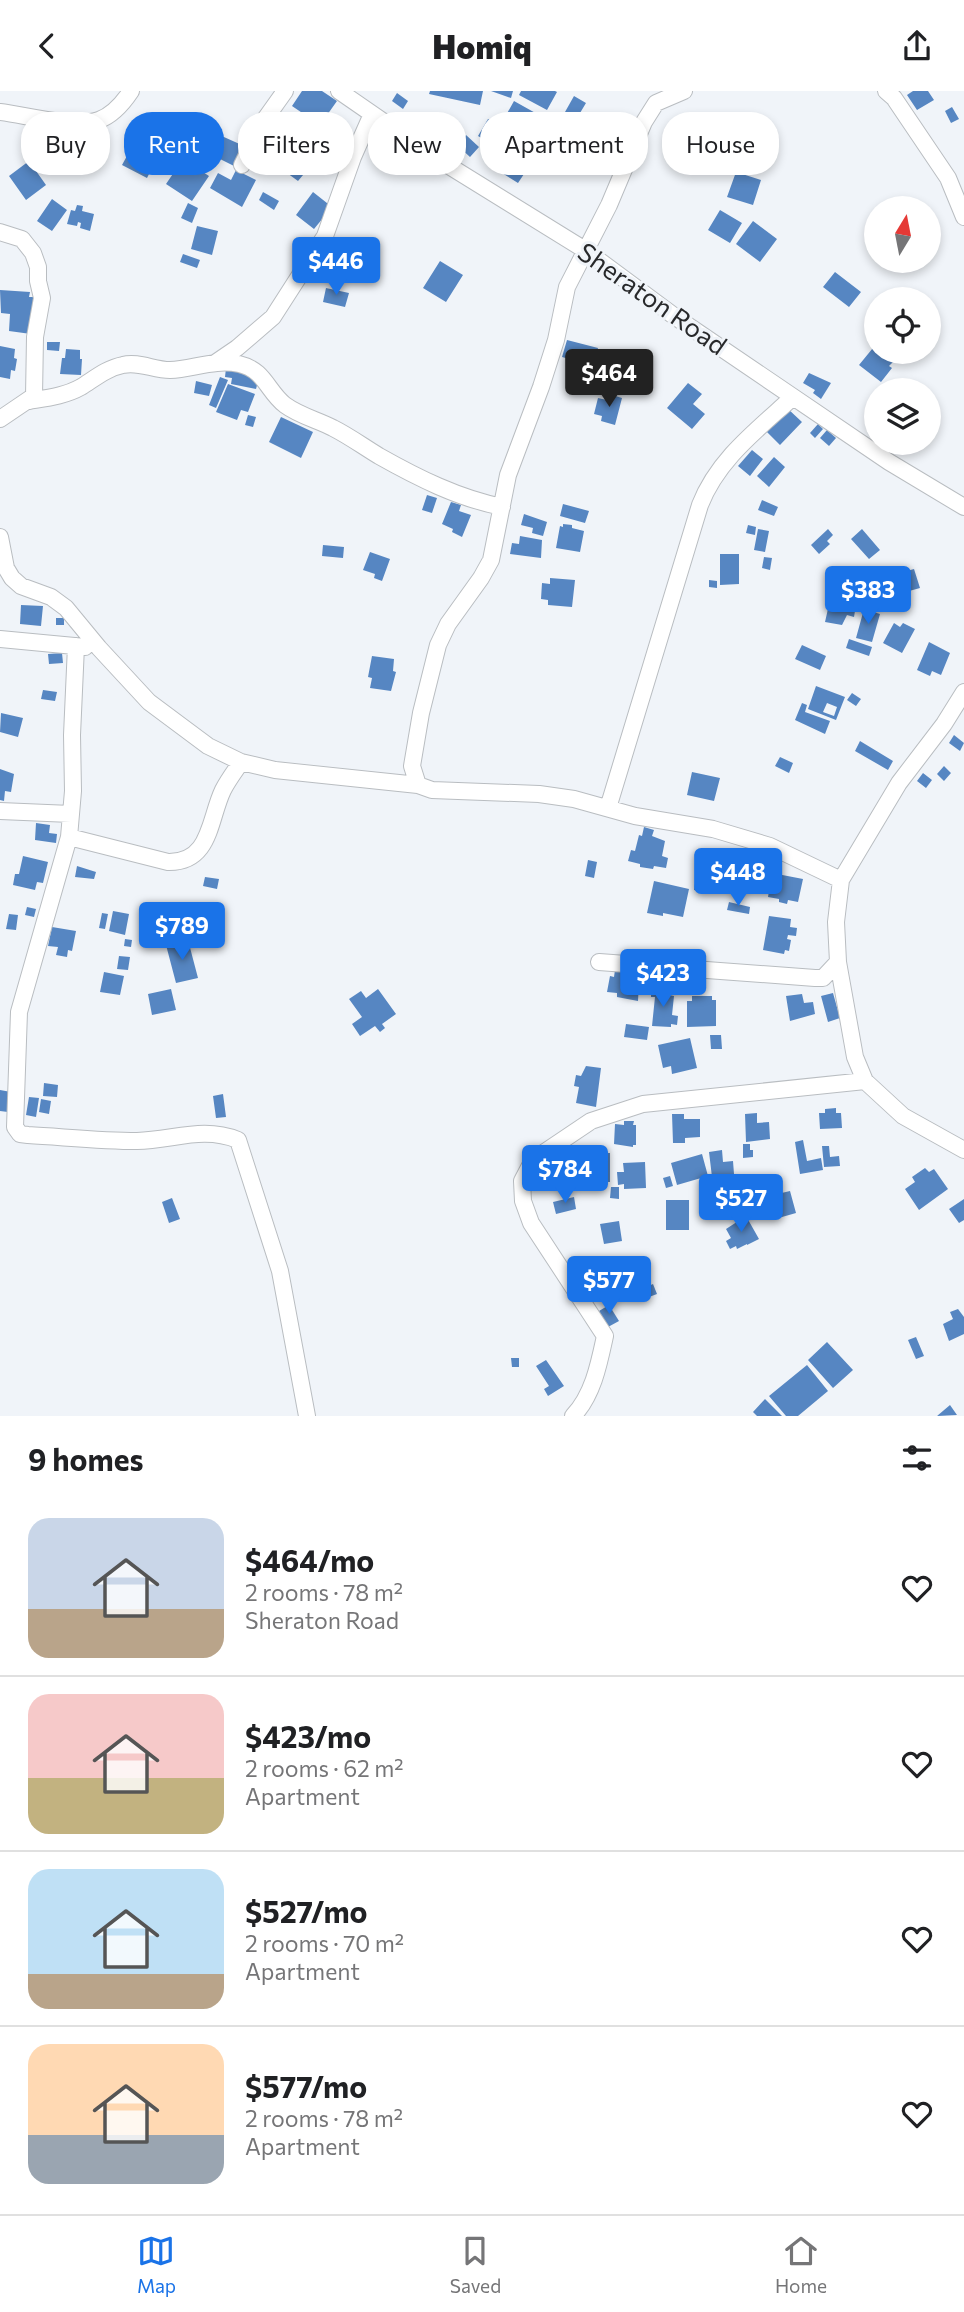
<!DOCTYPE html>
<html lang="en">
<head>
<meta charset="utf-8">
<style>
  body { margin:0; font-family:Commissioner,sans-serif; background:#f2f2f2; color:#202124; height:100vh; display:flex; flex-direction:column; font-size:26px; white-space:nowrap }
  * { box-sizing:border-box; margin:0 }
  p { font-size:23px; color:#757577 }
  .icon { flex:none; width:38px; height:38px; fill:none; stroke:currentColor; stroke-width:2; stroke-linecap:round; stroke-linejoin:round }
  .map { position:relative; height:1325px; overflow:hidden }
  .details { display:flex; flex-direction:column; background:#fff; flex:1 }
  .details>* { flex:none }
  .guide { position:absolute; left:21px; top:21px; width:922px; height:63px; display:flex; gap:14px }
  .needle { width:46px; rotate:10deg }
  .tools { position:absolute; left:864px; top:105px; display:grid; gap:14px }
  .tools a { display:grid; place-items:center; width:77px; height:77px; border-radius:50%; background:#fff; box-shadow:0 4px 10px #0003; font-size:35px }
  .price { position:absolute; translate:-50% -60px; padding:0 16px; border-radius:7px; background:#1a73e8; color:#fff; font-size:23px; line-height:46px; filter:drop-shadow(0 2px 4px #0008) }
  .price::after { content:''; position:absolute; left:50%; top:42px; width:21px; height:16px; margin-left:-10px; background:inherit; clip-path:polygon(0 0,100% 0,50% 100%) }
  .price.active { background:#222; color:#fff }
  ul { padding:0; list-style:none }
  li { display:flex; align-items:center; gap:21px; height:175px; padding:0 28px }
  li+li { border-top:2px solid #e0e0e0 }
  li span { display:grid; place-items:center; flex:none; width:196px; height:140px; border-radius:21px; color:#555 }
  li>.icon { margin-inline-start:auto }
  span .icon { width:84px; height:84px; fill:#fffc; stroke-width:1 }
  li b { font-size:30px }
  h2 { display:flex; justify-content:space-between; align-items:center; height:84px; padding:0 28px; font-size:30px }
  .tag { padding:0 24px; border-radius:28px; background:#fff; box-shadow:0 4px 10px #0003; font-size:24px; line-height:63px }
  .tag.active { background:#1a73e8; color:#fff }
  header { display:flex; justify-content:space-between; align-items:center; height:91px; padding:0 28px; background:#fff; font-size:32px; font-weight:800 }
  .tabs { display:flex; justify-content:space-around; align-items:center; height:98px; border-top:2px solid #e0e0e0; background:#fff; font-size:19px; color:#757577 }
  .tabs a { display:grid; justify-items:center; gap:4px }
  .tabs .active { color:#1a73e8 }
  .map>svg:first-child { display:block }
  .building { fill:#5686c2; fill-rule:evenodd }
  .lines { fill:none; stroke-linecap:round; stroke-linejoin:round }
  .minor-casing { stroke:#b9bdc1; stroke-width:18 }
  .minor { stroke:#fff; stroke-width:16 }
  .labels { text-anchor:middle; stroke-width:6; stroke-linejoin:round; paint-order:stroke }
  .street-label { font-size:26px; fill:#28292b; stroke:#f0f4f9 }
</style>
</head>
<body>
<header><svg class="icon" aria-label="back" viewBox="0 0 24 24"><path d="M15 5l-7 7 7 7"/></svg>Homiq<svg class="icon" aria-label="share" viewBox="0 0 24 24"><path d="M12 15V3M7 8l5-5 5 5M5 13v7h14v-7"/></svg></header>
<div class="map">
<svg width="964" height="1325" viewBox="0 0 964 1325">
  <rect width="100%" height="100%" fill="#f0f4f9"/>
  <path class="building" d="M 302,0 L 322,0 L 337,10 L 320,34 L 292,15 Z
    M 430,0 L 483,0 L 480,14 L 429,3 Z
    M 491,0 L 513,0 L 511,7 Z
    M 521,0 L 555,0 L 557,1 L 547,19 L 519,4 Z
    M 913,0 L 928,0 L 934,9 L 917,19 L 907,4 Z
    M 397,2 L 408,10 L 403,18 L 392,10 Z
    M 574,5 L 586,12 L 577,27 L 565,21 Z
    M 514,10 L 539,24 L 531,40 L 505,26 Z
    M 952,16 L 959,28 L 951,32 L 945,20 Z
    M 442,27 L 459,39 L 452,49 L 435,37 Z
    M 488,28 L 504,37 L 506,34 L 519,41 L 504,66 L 490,57 L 492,53 L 478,45 Z
    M 198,31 L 206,38 L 198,48 L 189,41 Z
    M 320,38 L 330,45 L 325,51 L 316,44 Z
    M 215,42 L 244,55 L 234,75 L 206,61 Z
    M 46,44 L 56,46 L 53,62 L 43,60 Z
    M 466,44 L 479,56 L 470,66 L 457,54 Z
    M 524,47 L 538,54 L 534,62 L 520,54 Z
    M 308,57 L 319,65 L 298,90 L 287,82 Z
    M 143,62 L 156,69 L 147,87 L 122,74 L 128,63 L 140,68 Z
    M 183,68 L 209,85 L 192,110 L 166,93 Z
    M 29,70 L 46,94 L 26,109 L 9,85 Z
    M 508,73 L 524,83 L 518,92 L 502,82 Z
    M 236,79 L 256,89 L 242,116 L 210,97 L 218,82 L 231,89 Z
    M 736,81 L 761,89 L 753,114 L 727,106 Z
    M 263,101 L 279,110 L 274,119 L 259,109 Z
    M 313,101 L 332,116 L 314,138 L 296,124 Z
    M 52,108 L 67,119 L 52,140 L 37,130 Z
    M 188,112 L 198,117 L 192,132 L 181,127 Z
    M 77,114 L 83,115 L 82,120 L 94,123 L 90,140 L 80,137 L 81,132 L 78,131 L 77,135 L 67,133 L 71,119 L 75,120 Z
    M 720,119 L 742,132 L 730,152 L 708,139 Z
    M 753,130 L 777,148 L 760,171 L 736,153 Z
    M 197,135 L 218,140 L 212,164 L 191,158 Z
    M 183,163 L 200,169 L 197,177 L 180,171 Z
    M 440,170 L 463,184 L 446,211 L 423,197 Z
    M 835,181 L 861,201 L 849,216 L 823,196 Z
    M 326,197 L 349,202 L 345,216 L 323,211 Z
    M 0,199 L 30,201 L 29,206 L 36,206 L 31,243 L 9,240 L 10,223 L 1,222 Z
    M 567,249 L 598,257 L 591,286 L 570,281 L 573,269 L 562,266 Z
    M 47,251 L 60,251 L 59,260 L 47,259 Z
    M 877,252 L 877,261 L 887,261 L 890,263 L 887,266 L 893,271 L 889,275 L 892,277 L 881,291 L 859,274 Z
    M 0,255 L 15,258 L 14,267 L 17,268 L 15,280 L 11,279 L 10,288 L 0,286 Z
    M 66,258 L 80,259 L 80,268 L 82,268 L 81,284 L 60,283 L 62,267 L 65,267 Z
    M 226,277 L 260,283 L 256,298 L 231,293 L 232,287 L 225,286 Z
    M 809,282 L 831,292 L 821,308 L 813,302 L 815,299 L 803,292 Z
    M 220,286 L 228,289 L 216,317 L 209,314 Z
    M 196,290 L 212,294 L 209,305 L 194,302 Z
    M 688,292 L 702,303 L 693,313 L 705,323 L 692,338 L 667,317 Z
    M 228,293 L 255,303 L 248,321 L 241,319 L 237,329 L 216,321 Z
    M 612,304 L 622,307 L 615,334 L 601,330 L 602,325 L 594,323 L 598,307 L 611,310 Z
    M 787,317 L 802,331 L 780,354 L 765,339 Z
    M 248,324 L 256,326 L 253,336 L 245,334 Z
    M 281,326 L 313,341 L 301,367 L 269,351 Z
    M 818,333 L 823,338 L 815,347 L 810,342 Z
    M 827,339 L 836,347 L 829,355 L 820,347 Z
    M 752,359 L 763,368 L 750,385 L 738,375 Z
    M 774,366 L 785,376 L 769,396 L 757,385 Z
    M 427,404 L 437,407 L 432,422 L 422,419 Z
    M 762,409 L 778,416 L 774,425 L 758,419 Z
    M 451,411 L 461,414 L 459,420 L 471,424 L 462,446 L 452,441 L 453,438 L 442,433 Z
    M 563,413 L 589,420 L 585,432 L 560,425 Z
    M 524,423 L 547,431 L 543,445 L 532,442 L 533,437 L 521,434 Z
    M 563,433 L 572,434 L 572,437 L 584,440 L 580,461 L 556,457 L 560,435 L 563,436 Z
    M 748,434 L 756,436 L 755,444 L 746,442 Z
    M 758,438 L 769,440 L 765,461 L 754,459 Z
    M 828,438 L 833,444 L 827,450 L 830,453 L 819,463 L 811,454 Z
    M 862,438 L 880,459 L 869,468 L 851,448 Z
    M 520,445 L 542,449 L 541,467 L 510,463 L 512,452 L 519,453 Z
    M 323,454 L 344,456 L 343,467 L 322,465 Z
    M 370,461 L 390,468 L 382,490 L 374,487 L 375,483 L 363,479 Z
    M 720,463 L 739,463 L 739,493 L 720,494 Z
    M 764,466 L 772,467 L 770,479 L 762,477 Z
    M 914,478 L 920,497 L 902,502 L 896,483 Z
    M 893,486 L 901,509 L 890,513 L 882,489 Z
    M 550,487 L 575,489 L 572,516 L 548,514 L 548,509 L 541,508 L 542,492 L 550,493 Z
    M 709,489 L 717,490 L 717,497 L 709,496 Z
    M 830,509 L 856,514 L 854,526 L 847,524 L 842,534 L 825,531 Z
    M 21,514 L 43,515 L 41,535 L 20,533 Z
    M 864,518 L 880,523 L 872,551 L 856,547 Z
    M 56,527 L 64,527 L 64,534 L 56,534 Z
    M 894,532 L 900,536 L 903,532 L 915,538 L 902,562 L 883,552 Z
    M 849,548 L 872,556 L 869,565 L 846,557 Z
    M 929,551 L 950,562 L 941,584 L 932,580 L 930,585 L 917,579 Z
    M 802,554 L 826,565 L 820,579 L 795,568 Z
    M 62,562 L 63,572 L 49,573 L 48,563 Z
    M 372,565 L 394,568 L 393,580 L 396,581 L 391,600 L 370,597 L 372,587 L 368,586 Z
    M 816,595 L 845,606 L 836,629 L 808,618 ZM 827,612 L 837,616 L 834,625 L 823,621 Z
    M 43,599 L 57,601 L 55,610 L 41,608 Z
    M 852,602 L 861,608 L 856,615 L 847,609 Z
    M 802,612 L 807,614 L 805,621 L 830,630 L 825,643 L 795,629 Z
    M 1,622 L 23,627 L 18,646 L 0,641 Z
    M 954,644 L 964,652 L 960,660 L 949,652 Z
    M 860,650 L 893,670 L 888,679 L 855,660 Z
    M 780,666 L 793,672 L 789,682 L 775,675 Z
    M 944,675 L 951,682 L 944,690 L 937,683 Z
    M 0,678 L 14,683 L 11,701 L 5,700 L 4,710 L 0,709 Z
    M 692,681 L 720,687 L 714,710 L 687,704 Z
    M 923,682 L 932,689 L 926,697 L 917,690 Z
    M 36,732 L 50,734 L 49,742 L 57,743 L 56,752 L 35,749 Z
    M 644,736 L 654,739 L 652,745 L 665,750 L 662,765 L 668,767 L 666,777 L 654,775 L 653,778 L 640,776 L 640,773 L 628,770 L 631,759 L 635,760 L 639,744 L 642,745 Z
    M 23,765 L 48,771 L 43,792 L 37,791 L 35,799 L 13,794 L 15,783 L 19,783 Z
    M 588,769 L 597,771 L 594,787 L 585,785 Z
    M 77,775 L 96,781 L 94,788 L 75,786 Z
    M 772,782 L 803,788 L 798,811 L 788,809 L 787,813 L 779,811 L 779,808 L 768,806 Z
    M 696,785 L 705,787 L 704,792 L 711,793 L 709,802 L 694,799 Z
    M 205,786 L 219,788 L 217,798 L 203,795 Z
    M 654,790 L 689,798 L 683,826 L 663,822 L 663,825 L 647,822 Z
    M 729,811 L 750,816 L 749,823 L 727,819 Z
    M 27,816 L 36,818 L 34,826 L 25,824 Z
    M 113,820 L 129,823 L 125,844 L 109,840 Z
    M 102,822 L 108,823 L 105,838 L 99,837 Z
    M 9,823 L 18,824 L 16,839 L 6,838 Z
    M 769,825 L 791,828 L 790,836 L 797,837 L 796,845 L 788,844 L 787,848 L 791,849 L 789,860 L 785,859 L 784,863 L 763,859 Z
    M 52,836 L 76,840 L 72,860 L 68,859 L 67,866 L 56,864 L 58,856 L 48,855 Z
    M 125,848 L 132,849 L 131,856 L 124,855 Z
    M 188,849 L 198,887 L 176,892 L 166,854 Z
    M 119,865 L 130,866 L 128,879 L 117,878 Z
    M 615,879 L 630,881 L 628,889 L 639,891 L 638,910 L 617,906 L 617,902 L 607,901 L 610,885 L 614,886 Z
    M 104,881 L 124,885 L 120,904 L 100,901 Z
    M 651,897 L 662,898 L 662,903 L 674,905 L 672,924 L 678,925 L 677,934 L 671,933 L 671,936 L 652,935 L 655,906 L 651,906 Z
    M 171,898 L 176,919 L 152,924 L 148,903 Z
    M 378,898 L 396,923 L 382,933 L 385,937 L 380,941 L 375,935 L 360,945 L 352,933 L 362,926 L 349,908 L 361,900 L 366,907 Z
    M 833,902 L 840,927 L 828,931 L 821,905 Z
    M 802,903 L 804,912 L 813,911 L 815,923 L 790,930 L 786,905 Z
    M 692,905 L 712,905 L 712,909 L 716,909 L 716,935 L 687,936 L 687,910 L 692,910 Z
    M 626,933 L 649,936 L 647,949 L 624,946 Z
    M 710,944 L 721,944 L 722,958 L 711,958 Z
    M 690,947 L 697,977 L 672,983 L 671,975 L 663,977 L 658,954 Z
    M 586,975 L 601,977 L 596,1016 L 576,1012 L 579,996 L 574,995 L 576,984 L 581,985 Z
    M 44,992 L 58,994 L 57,1006 L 43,1005 Z
    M 0,999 L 11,1001 L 8,1021 L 0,1020 Z
    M 223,1003 L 226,1026 L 216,1027 L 213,1005 Z
    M 29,1006 L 39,1007 L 36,1026 L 26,1024 Z
    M 41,1008 L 51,1010 L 49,1023 L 39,1021 Z
    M 836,1017 L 836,1022 L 841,1022 L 842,1037 L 820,1038 L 819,1022 L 825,1022 L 825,1018 Z
    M 757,1022 L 757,1032 L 769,1031 L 770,1048 L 746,1051 L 745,1023 Z
    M 672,1023 L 684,1023 L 684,1028 L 700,1028 L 700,1046 L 685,1047 L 685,1052 L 673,1052 Z
    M 624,1030 L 634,1030 L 633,1034 L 636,1034 L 636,1054 L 633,1054 L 633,1056 L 614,1053 L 615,1033 L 624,1034 Z
    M 803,1049 L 807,1070 L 821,1067 L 823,1079 L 800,1083 L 795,1051 Z
    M 743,1053 L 750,1053 L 750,1059 L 753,1059 L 753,1066 L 743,1067 Z
    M 822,1055 L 829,1055 L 830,1066 L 839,1065 L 840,1075 L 824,1076 Z
    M 722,1059 L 723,1071 L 733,1070 L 734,1083 L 712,1086 L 709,1061 Z
    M 597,1062 L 610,1062 L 610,1091 L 597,1091 Z
    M 702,1063 L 708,1085 L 677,1094 L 671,1072 Z
    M 645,1071 L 646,1097 L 624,1098 L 624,1093 L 618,1094 L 617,1081 L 624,1081 L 623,1072 Z
    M 925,1077 L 929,1081 L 934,1078 L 948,1098 L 919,1119 L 905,1098 L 915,1091 L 912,1086 Z
    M 670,1085 L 673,1095 L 666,1097 L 663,1087 Z
    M 611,1096 L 619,1096 L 619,1108 L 610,1107 Z
    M 790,1100 L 796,1122 L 775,1128 L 769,1105 Z
    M 574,1106 L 576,1118 L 556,1123 L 553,1111 Z
    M 172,1107 L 180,1128 L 169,1132 L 162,1111 Z
    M 964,1108 L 964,1129 L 959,1132 L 949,1118 Z
    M 666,1109 L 689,1109 L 689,1139 L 666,1139 Z
    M 746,1125 L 759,1148 L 747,1154 L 747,1153 L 737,1158 L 736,1155 L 730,1158 L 726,1150 L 731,1147 L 726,1138 Z
    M 619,1130 L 622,1150 L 604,1153 L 600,1133 Z
    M 653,1193 L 657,1203 L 641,1209 L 637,1200 Z
    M 609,1214 L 619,1230 L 608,1236 L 599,1220 Z
    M 958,1218 L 964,1226 L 964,1243 L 949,1250 L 943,1233 L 953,1228 L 950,1221 Z
    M 916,1246 L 924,1265 L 916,1268 L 908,1249 Z
    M 827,1251 L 853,1279 L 833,1297 L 808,1269 Z
    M 511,1267 L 519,1267 L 519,1276 L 512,1276 Z
    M 546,1269 L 564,1295 L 548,1305 L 544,1298 L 549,1295 L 536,1275 Z
    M 807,1274 L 828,1300 L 798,1325 L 786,1325 L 769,1305 Z
    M 765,1308 L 782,1325 L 757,1325 L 753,1321 Z
    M 950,1314 L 957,1324 L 937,1325 Z"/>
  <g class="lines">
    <g class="minor-casing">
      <path id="minor" d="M 339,0 L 433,65 L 585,159 L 674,225 L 889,371 L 964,416
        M 684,0 L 656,12 L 644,31 L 609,114 L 567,196 L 556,249 L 541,296 L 508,384 L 491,469 L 481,487 L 448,533 L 438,554 L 421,622 L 412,675 L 418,694 L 432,699 L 539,703 L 574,708 L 635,725 L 713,738 L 770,755 L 841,789
        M 886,0 L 894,7 L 948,87 L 964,126
        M 0,21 C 26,24 75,38 99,29 C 113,24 123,12 131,0
        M 242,74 L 263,31 L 285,0
        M 0,141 L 22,148 L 33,162 L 38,176 L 38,190 L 42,207 L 35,246 L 34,305 L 0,328
        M 215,272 L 237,257 L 273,226 L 325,145 L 353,66 L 372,23
        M 29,310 C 47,307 65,305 81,296 C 94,288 107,277 123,274 C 138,270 154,279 170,279 C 193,278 215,268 239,273 C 265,279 267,300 285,314 C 300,325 318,329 333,337 C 349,345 364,356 379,365 C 418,387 458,407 502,416
        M 0,446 L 6,477 L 12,487 L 21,495 L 51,506 L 66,517 L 99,557 L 149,611 L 208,655 L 241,671 L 275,679 L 418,694
        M 0,548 L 85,556
        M 76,555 L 72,644 L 73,700 L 69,746 L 19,921 L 15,1036 L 20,1043 L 28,1044 C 64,1046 101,1050 137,1050 C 174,1049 203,1035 238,1049 L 280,1180 L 307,1325
        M 964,601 L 944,633 L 899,692 L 841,789 L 836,831 L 838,871 L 855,966 L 865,990 L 903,1025 L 964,1059
        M 608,717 L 700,414 C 718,368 757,339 793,306
        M 0,720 L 71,723
        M 69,746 L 168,771 C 211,772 209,728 223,699 C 228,689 235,680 241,671
        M 599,871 L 815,887 L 823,887 L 838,871
        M 573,1325 C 593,1304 599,1273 605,1245 L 531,1132 L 523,1110 L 522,1090 L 533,1069 L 591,1030 L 643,1013 L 865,990"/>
    </g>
    <use href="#minor" class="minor"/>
  </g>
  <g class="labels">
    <g class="street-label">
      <text transform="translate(652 208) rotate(35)" y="9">Sheraton Road</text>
    </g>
  </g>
</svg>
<div class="tools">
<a><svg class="needle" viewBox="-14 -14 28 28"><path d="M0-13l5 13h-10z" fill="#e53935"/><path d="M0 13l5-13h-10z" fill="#757577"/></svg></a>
<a><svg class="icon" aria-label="locate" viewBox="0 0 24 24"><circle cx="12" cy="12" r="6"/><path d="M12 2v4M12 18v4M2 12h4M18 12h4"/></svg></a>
<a><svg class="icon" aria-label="layers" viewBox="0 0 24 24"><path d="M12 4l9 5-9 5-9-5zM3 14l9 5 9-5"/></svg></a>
</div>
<b class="price" style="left:336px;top:206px">$446</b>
<b class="price active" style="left:609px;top:318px">$464</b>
<b class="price" style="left:868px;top:535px">$383</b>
<b class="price" style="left:738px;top:817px">$448</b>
<b class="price" style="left:182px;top:871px">$789</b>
<b class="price" style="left:663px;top:918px">$423</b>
<b class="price" style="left:565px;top:1114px">$784</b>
<b class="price" style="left:741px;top:1143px">$527</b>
<b class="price" style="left:609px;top:1225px">$577</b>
<div class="guide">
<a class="tag">Buy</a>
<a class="tag active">Rent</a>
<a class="tag">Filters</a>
<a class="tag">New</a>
<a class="tag">Apartment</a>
<a class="tag">House</a>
</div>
</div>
<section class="details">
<h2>9 homes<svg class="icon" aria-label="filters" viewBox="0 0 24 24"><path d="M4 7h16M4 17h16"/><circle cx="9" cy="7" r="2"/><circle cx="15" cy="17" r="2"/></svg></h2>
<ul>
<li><span style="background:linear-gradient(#c9d6e8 65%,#b9a48a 0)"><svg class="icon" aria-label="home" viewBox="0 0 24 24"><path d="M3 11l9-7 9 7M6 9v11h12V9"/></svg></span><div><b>$464/mo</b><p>2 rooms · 78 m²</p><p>Sheraton Road</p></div><svg class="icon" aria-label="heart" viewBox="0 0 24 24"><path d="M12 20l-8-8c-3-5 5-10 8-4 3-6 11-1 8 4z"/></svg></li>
<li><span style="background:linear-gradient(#f6c9c9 60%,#c2b280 0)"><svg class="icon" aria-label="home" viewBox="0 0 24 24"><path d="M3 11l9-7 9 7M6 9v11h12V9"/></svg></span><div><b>$423/mo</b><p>2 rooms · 62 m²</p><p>Apartment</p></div><svg class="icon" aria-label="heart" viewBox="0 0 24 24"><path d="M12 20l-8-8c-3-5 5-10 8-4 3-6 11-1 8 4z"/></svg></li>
<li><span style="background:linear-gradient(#bfe0f5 75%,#b9a48a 0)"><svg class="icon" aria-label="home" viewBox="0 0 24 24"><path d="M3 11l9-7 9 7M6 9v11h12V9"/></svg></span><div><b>$527/mo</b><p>2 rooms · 70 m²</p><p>Apartment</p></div><svg class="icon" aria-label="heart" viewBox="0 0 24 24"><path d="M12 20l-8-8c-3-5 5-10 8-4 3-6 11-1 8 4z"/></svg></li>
<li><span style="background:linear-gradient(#ffd9b3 65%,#9aa5b1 0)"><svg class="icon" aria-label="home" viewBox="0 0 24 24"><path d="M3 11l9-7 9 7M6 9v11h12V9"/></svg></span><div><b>$577/mo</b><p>2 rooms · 78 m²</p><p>Apartment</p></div><svg class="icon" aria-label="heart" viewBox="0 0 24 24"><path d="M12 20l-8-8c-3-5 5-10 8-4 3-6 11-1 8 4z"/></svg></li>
</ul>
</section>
<nav class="tabs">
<a class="active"><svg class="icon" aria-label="map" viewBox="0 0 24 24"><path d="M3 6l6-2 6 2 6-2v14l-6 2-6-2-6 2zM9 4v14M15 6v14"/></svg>Map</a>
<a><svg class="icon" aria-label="saved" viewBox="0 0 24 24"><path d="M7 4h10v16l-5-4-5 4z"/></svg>Saved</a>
<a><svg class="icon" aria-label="home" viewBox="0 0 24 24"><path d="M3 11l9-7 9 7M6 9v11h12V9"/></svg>Home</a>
</nav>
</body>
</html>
